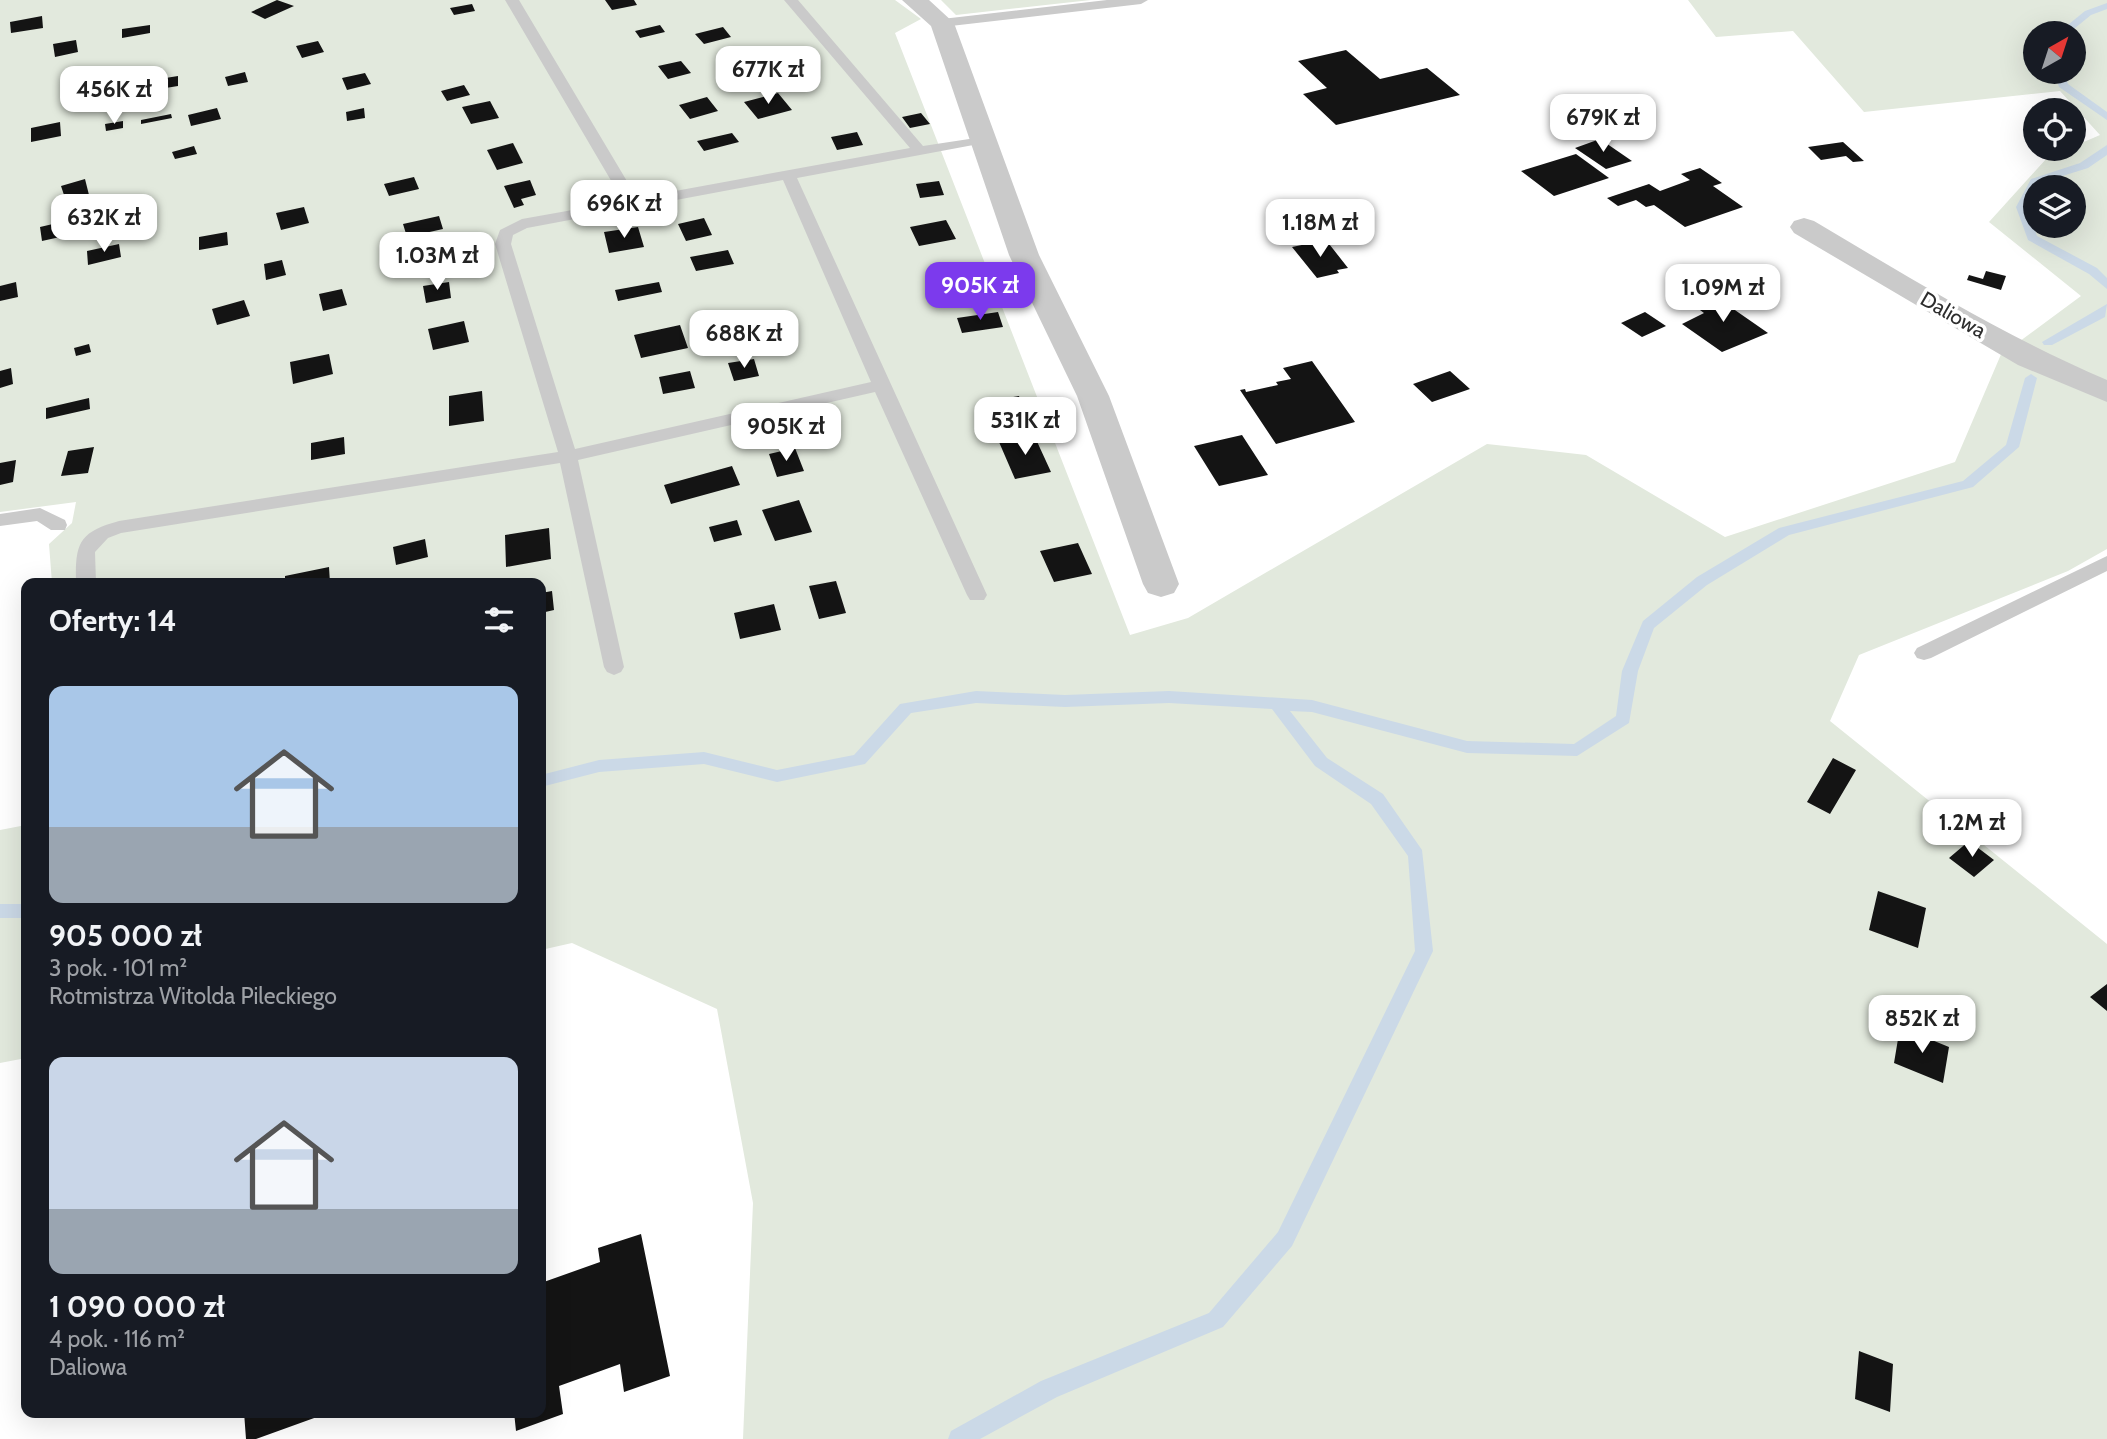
<!DOCTYPE html>
<html lang="pl">
<head>
<meta charset="utf-8">
<style>
  body { margin:0; font-family:Cabin,sans-serif; background:#242831; color:#f1f3f6; height:100vh; display:flex; flex-direction:column; font-size:26px; white-space:nowrap }
  * { box-sizing:border-box; margin:0 }
  p { font-size:23px; color:#9ea1a6 }
  .icon { flex:none; width:38px; height:38px; fill:none; stroke:currentColor; stroke-width:2; stroke-linecap:round; stroke-linejoin:round }
  .map { position:relative; flex:1; overflow:hidden }
  .side { position:absolute; left:21px; top:578px; width:525px; height:840px; display:flex; flex-direction:column; background:#171b24; border-radius:14px; box-shadow:0 7px 28px #0002 }
  .side>* { flex:none }
  .needle { width:46px; rotate:39deg }
  .tools { position:absolute; left:2023px; top:21px; display:grid; gap:14px }
  .tools a { display:grid; place-items:center; width:63px; height:63px; border-radius:50%; background:#171b24; box-shadow:0 7px 28px #0002; font-size:35px }
  .price { position:absolute; translate:-50% -60px; padding:0 16px; border-radius:14px; background:#fff; color:#222; font-size:23px; line-height:46px; filter:drop-shadow(0 2px 4px #0008) }
  .price::after { content:''; position:absolute; left:50%; top:42px; width:21px; height:16px; margin-left:-10px; background:inherit; clip-path:polygon(0 0,100% 0,50% 100%) }
  .price.current { background:#7c3aed; color:#fff }
  ul { padding:0; list-style:none }
  li { display:grid; align-content:center; gap:14px; height:371px; padding:0 28px }
  li span { display:grid; place-items:center; height:217px; border-radius:14px; color:#555 }
  li>.icon { margin-inline-start:auto }
  span .icon { width:126px; height:126px; fill:#fffc; stroke-width:1 }
  li b { font-size:30px }
  h2 { display:flex; justify-content:space-between; align-items:center; height:84px; padding:0 28px; font-size:30px }
  .map>svg:first-child { display:block }
  .green { fill:#e2e9dd; fill-rule:evenodd }
  .lines { fill:none; stroke-linecap:round; stroke-linejoin:round }
  .stream { fill:#cbd9e7; fill-rule:evenodd }
  .building { fill:#141414 }
  .lane { fill:#cacaca; fill-rule:evenodd }
  .street { fill:#cacaca; fill-rule:evenodd }
  .labels { text-anchor:middle; stroke-width:7; stroke-linejoin:round; paint-order:stroke }
  .far-street-label { font-size:21px; fill:#2d2d2d; stroke:#fff }
</style>
</head>
<body>
<div class="map">
<svg width="2107" height="1439" viewBox="0 0 2107 1439">
  <rect width="100%" height="100%" fill="#fff"/>
  <path class="green" d="M 0,0 L 895,0 L 921,19 L 895,33 L 1130,635 L 1188,618 L 1487,444 L 1586,455 L 1725,537 L 1955,462 L 2002,352 L 2107,397 L 2107,549 L 2068,571 L 1859,655 L 1830,721 L 2107,944 L 2107,1439 L 743,1439 L 753,1203 L 717,1009 L 572,943 L 541,950 L 541,583 L 52,583 L 49,544 L 72,523 L 76,502 L 0,512 Z
    M 941,0 L 1091,0 L 956,15 Z
    M 1688,0 L 2107,0 L 2107,384 L 2016,344 L 2081,296 L 1989,222 L 2047,158 L 2100,135 L 2060,91 L 1864,112 L 1793,31 L 1716,37 ZM 2035,33 L 2074,33 L 2074,72 L 2035,72 ZM 2035,187 L 2074,187 L 2074,226 L 2035,226 Z
    M 26,825 L 26,1058 L 0,1063 L 0,830 Z"/>
  <g class="lines">
    <path class="stream" d="M 2107,3 L 2107,9 L 2091,15 L 2069,33 L 2058,33 L 2085,11 Z
      M 2054,72 L 2064,72 L 2068,84 L 2107,112 L 2107,120 L 2059,87 Z
      M 2107,145 L 2107,155 L 2088,168 L 2040,183 C 2024,202 2030,214 2037,236 L 2097,268 L 2107,278 L 2107,289 L 2089,274 L 2028,240 L 2016,207 L 2031,179 L 2080,163 Z
      M 2107,304 L 2105,317 L 2052,345 L 2044,345 L 2042,342 Z
      M 2031,374 L 2037,378 L 2019,447 L 1973,487 L 1789,535 L 1707,585 L 1654,628 L 1638,671 L 1629,723 L 1577,756 L 1467,753 L 1312,712 L 1290,711 L 1327,758 L 1383,794 L 1422,850 L 1433,951 L 1292,1246 L 1223,1327 L 1057,1397 L 980,1439 L 948,1439 L 951,1431 L 1041,1381 L 1209,1313 L 1278,1232 L 1415,951 L 1408,856 L 1371,804 L 1315,766 L 1272,709 L 1169,703 L 1065,707 L 976,703 L 911,713 L 865,764 L 777,782 L 704,764 L 599,772 L 541,787 L 541,775 L 599,760 L 704,752 L 777,770 L 854,755 L 900,704 L 976,691 L 1065,695 L 1169,691 L 1312,700 L 1467,741 L 1574,744 L 1616,716 L 1622,671 L 1643,621 L 1697,577 L 1779,528 L 1963,481 L 2006,445 L 2025,378 Z
      M 0,904 L 26,904 L 26,918 L 0,918 Z"/>
  </g>
  <path class="building" d="M 277,0 L 294,6 L 265,19 L 251,12 Z
    M 605,0 L 634,0 L 637,5 L 612,10 Z
    M 472,4 L 475,11 L 454,15 L 450,8 Z
    M 42,16 L 43,28 L 11,33 L 10,22 Z
    M 150,25 L 150,33 L 122,38 L 122,29 Z
    M 660,25 L 665,32 L 640,38 L 635,31 Z
    M 723,27 L 731,37 L 704,44 L 695,34 Z
    M 76,40 L 78,52 L 55,57 L 53,44 Z
    M 318,41 L 324,52 L 302,58 L 296,46 Z
    M 1346,50 L 1380,79 L 1427,68 L 1460,95 L 1336,125 L 1303,94 L 1327,88 L 1298,61 Z
    M 681,61 L 691,73 L 668,79 L 658,66 Z
    M 746,67 L 759,84 L 733,90 L 720,72 Z
    M 245,72 L 248,82 L 228,86 L 225,77 Z
    M 365,73 L 371,84 L 347,90 L 342,78 Z
    M 178,76 L 178,86 L 153,90 L 153,80 Z
    M 464,85 L 470,95 L 447,101 L 441,91 Z
    M 94,86 L 97,98 L 68,104 L 66,92 Z
    M 778,93 L 792,110 L 758,119 L 744,102 Z
    M 707,97 L 718,111 L 690,119 L 679,105 Z
    M 490,101 L 499,118 L 471,124 L 462,107 Z
    M 217,108 L 221,119 L 191,126 L 188,115 Z
    M 364,108 L 365,118 L 347,121 L 346,112 Z
    M 921,113 L 930,124 L 910,128 L 902,117 Z
    M 171,114 L 172,118 L 141,124 L 141,120 Z
    M 123,121 L 123,128 L 106,131 L 105,124 Z
    M 60,122 L 61,136 L 31,142 L 31,128 Z
    M 857,132 L 863,145 L 837,150 L 831,137 Z
    M 732,133 L 739,142 L 704,151 L 697,141 Z
    M 1600,139 L 1632,161 L 1606,169 L 1575,148 Z
    M 1843,142 L 1864,161 L 1853,162 L 1846,156 L 1821,160 L 1808,147 Z
    M 513,143 L 523,163 L 497,170 L 487,150 Z
    M 194,146 L 197,154 L 175,159 L 172,152 Z
    M 1576,154 L 1609,178 L 1554,196 L 1521,171 Z
    M 1700,168 L 1722,183 L 1713,186 L 1743,207 L 1685,227 L 1654,205 L 1646,207 L 1636,200 L 1618,206 L 1607,198 L 1649,184 L 1660,191 L 1690,180 L 1681,174 Z
    M 414,177 L 419,189 L 389,196 L 384,184 Z
    M 85,179 L 89,195 L 66,201 L 61,186 Z
    M 530,180 L 536,195 L 521,199 L 524,205 L 514,208 L 504,186 Z
    M 939,181 L 944,195 L 920,198 L 916,184 Z
    M 304,207 L 309,223 L 281,230 L 276,213 Z
    M 439,216 L 443,229 L 407,237 L 403,224 Z
    M 704,218 L 712,235 L 686,241 L 678,224 Z
    M 946,220 L 956,239 L 919,246 L 910,227 Z
    M 66,221 L 69,235 L 42,241 L 40,227 Z
    M 638,227 L 644,247 L 609,253 L 604,232 Z
    M 227,232 L 228,245 L 199,250 L 199,237 Z
    M 1326,240 L 1348,268 L 1337,270 L 1339,273 L 1317,278 L 1292,247 Z
    M 119,244 L 121,257 L 88,265 L 87,251 Z
    M 728,250 L 734,264 L 696,271 L 690,257 Z
    M 282,260 L 286,275 L 266,280 L 264,264 Z
    M 1986,271 L 2006,276 L 2001,290 L 1967,280 L 1969,275 L 1983,279 Z
    M 16,282 L 18,297 L 0,301 L 0,286 Z
    M 449,282 L 451,298 L 426,303 L 423,286 Z
    M 659,282 L 662,292 L 618,301 L 615,290 Z
    M 968,283 L 976,301 L 950,306 L 942,288 Z
    M 342,289 L 347,305 L 323,311 L 319,294 Z
    M 1721,293 L 1739,306 L 1732,308 L 1768,333 L 1722,352 L 1682,324 L 1704,313 L 1692,304 Z
    M 244,300 L 250,316 L 217,325 L 212,309 Z
    M 998,312 L 1003,327 L 962,333 L 957,318 Z
    M 1645,312 L 1666,326 L 1642,337 L 1621,323 Z
    M 760,316 L 765,329 L 727,337 L 722,323 Z
    M 464,321 L 469,342 L 433,350 L 428,329 Z
    M 680,325 L 688,348 L 641,358 L 634,335 Z
    M 89,344 L 91,352 L 76,356 L 74,348 Z
    M 329,354 L 333,374 L 293,384 L 290,362 Z
    M 754,359 L 759,376 L 734,381 L 728,363 Z
    M 1312,361 L 1355,422 L 1276,444 L 1240,390 L 1245,389 L 1246,392 L 1278,385 L 1276,382 L 1291,379 L 1283,368 Z
    M 11,368 L 13,384 L 0,388 L 0,371 Z
    M 690,371 L 695,388 L 663,394 L 659,377 Z
    M 1450,371 L 1470,389 L 1432,402 L 1413,384 Z
    M 482,391 L 484,421 L 449,426 L 449,396 Z
    M 1019,396 L 1026,418 L 994,422 L 987,401 Z
    M 89,398 L 90,409 L 46,419 L 46,408 Z
    M 1034,435 L 1051,472 L 1015,479 L 999,442 Z
    M 1242,435 L 1268,475 L 1219,486 L 1194,446 Z
    M 344,437 L 345,454 L 311,460 L 311,443 Z
    M 94,447 L 88,473 L 61,476 L 68,451 Z
    M 795,448 L 804,471 L 777,477 L 769,454 Z
    M 16,460 L 13,482 L 0,485 L 0,463 Z
    M 732,466 L 740,485 L 671,504 L 664,485 Z
    M 799,500 L 812,532 L 775,541 L 762,510 Z
    M 737,520 L 742,535 L 714,542 L 709,527 Z
    M 549,528 L 551,559 L 506,567 L 505,535 Z
    M 425,539 L 428,557 L 396,565 L 393,547 Z
    M 1078,543 L 1092,574 L 1054,582 L 1040,551 Z
    M 329,567 L 330,583 L 285,583 L 285,576 Z
    M 836,581 L 846,613 L 819,619 L 809,586 Z
    M 552,591 L 554,610 L 541,613 L 541,593 Z
    M 774,604 L 781,630 L 740,639 L 734,613 Z
    M 1833,758 L 1856,770 L 1830,814 L 1807,802 Z
    M 1969,841 L 1994,860 L 1974,877 L 1949,858 Z
    M 1878,891 L 1926,908 L 1918,948 L 1869,930 Z
    M 2107,984 L 2107,1011 L 2090,997 Z
    M 1900,1027 L 1949,1047 L 1943,1083 L 1894,1063 Z
    M 641,1234 L 670,1376 L 624,1392 L 620,1364 L 559,1386 L 563,1414 L 516,1431 L 514,1412 L 541,1412 L 541,1283 L 600,1262 L 598,1248 Z
    M 1859,1351 L 1893,1364 L 1890,1412 L 1855,1399 Z
    M 244,1412 L 328,1412 L 328,1413 L 256,1439 L 246,1439 Z"/>
  <g class="lines">
    <path class="lane" d="M 505,0 L 519,0 L 637,198 L 910,148 L 784,0 L 798,0 L 923,146 L 989,136 L 991,139 L 984,143 L 797,178 L 987,595 L 984,600 L 970,600 L 967,595 L 875,392 L 578,460 L 624,667 L 621,672 L 614,675 L 607,672 L 604,667 L 560,463 L 121,533 L 108,538 L 95,552 L 96,583 L 76,583 C 75,543 79,532 119,521 L 558,452 L 495,244 L 500,230 L 522,219 L 623,201 ZM 783,180 L 871,382 L 575,449 L 511,244 L 513,235 L 527,228 Z
      M 1107,0 L 1148,0 L 1141,4 L 942,27 L 935,23 L 942,19 Z
      M 40,508 L 65,520 L 67,525 L 65,530 L 51,530 L 37,521 L 0,526 L 0,514 Z
      M 2107,556 L 2107,571 L 1931,658 L 1924,660 L 1917,658 L 1914,653 L 1917,648 Z"/>
    <path class="street" d="M 902,0 L 929,0 L 954,23 L 1039,255 L 1109,396 L 1179,584 L 1174,593 L 1161,597 L 1148,593 L 1143,584 L 1077,396 L 1009,255 L 931,26 Z
      M 1804,218 L 1814,221 C 1910,278 2004,336 2107,380 L 2107,402 L 2018,365 L 1794,233 L 1790,227 L 1794,221 Z"/>
  </g>
  <g class="labels">
    <g class="far-street-label">
      <text transform="translate(1953 315) rotate(30)" y="7">Daliowa</text>
    </g>
  </g>
</svg>
<div class="tools">
<a><svg class="needle" viewBox="-14 -14 28 28"><path d="M0-13l5 13h-10z" fill="#e53935"/><path d="M0 13l5-13h-10z" fill="#9ea1a6"/></svg></a>
<a><svg class="icon" aria-label="locate" viewBox="0 0 24 24"><circle cx="12" cy="12" r="6"/><path d="M12 2v4M12 18v4M2 12h4M18 12h4"/></svg></a>
<a><svg class="icon" aria-label="layers" viewBox="0 0 24 24"><path d="M12 4l9 5-9 5-9-5zM3 14l9 5 9-5"/></svg></a>
</div>
<b class="price" style="left:768px;top:106px">677K zł</b>
<b class="price" style="left:114px;top:126px">456K zł</b>
<b class="price" style="left:1603px;top:154px">679K zł</b>
<b class="price" style="left:624px;top:240px">696K zł</b>
<b class="price" style="left:104px;top:254px">632K zł</b>
<b class="price" style="left:1320px;top:259px">1.18M zł</b>
<b class="price" style="left:437px;top:292px">1.03M zł</b>
<b class="price current" style="left:980px;top:322px">905K zł</b>
<b class="price" style="left:1723px;top:324px">1.09M zł</b>
<b class="price" style="left:744px;top:370px">688K zł</b>
<b class="price" style="left:1025px;top:457px">531K zł</b>
<b class="price" style="left:786px;top:463px">905K zł</b>
<b class="price" style="left:1972px;top:859px">1.2M zł</b>
<b class="price" style="left:1922px;top:1055px">852K zł</b>
<section class="side">
<h2>Oferty: 14<svg class="icon" aria-label="filters" viewBox="0 0 24 24"><path d="M4 7h16M4 17h16"/><circle cx="9" cy="7" r="2"/><circle cx="15" cy="17" r="2"/></svg></h2>
<ul>
<li><span style="background:linear-gradient(#a9c7e8 65%,#9aa5b1 0)"><svg class="icon" aria-label="home" viewBox="0 0 24 24"><path d="M3 11l9-7 9 7M6 9v11h12V9"/></svg></span><div><b>905 000 zł</b><p>3 pok. · 101 m²</p><p>Rotmistrza Witolda Pileckiego</p></div></li>
<li><span style="background:linear-gradient(#c9d6e8 70%,#9aa5b1 0)"><svg class="icon" aria-label="home" viewBox="0 0 24 24"><path d="M3 11l9-7 9 7M6 9v11h12V9"/></svg></span><div><b>1 090 000 zł</b><p>4 pok. · 116 m²</p><p>Daliowa</p></div></li>
</ul>
</section>
</div>
</body>
</html>
